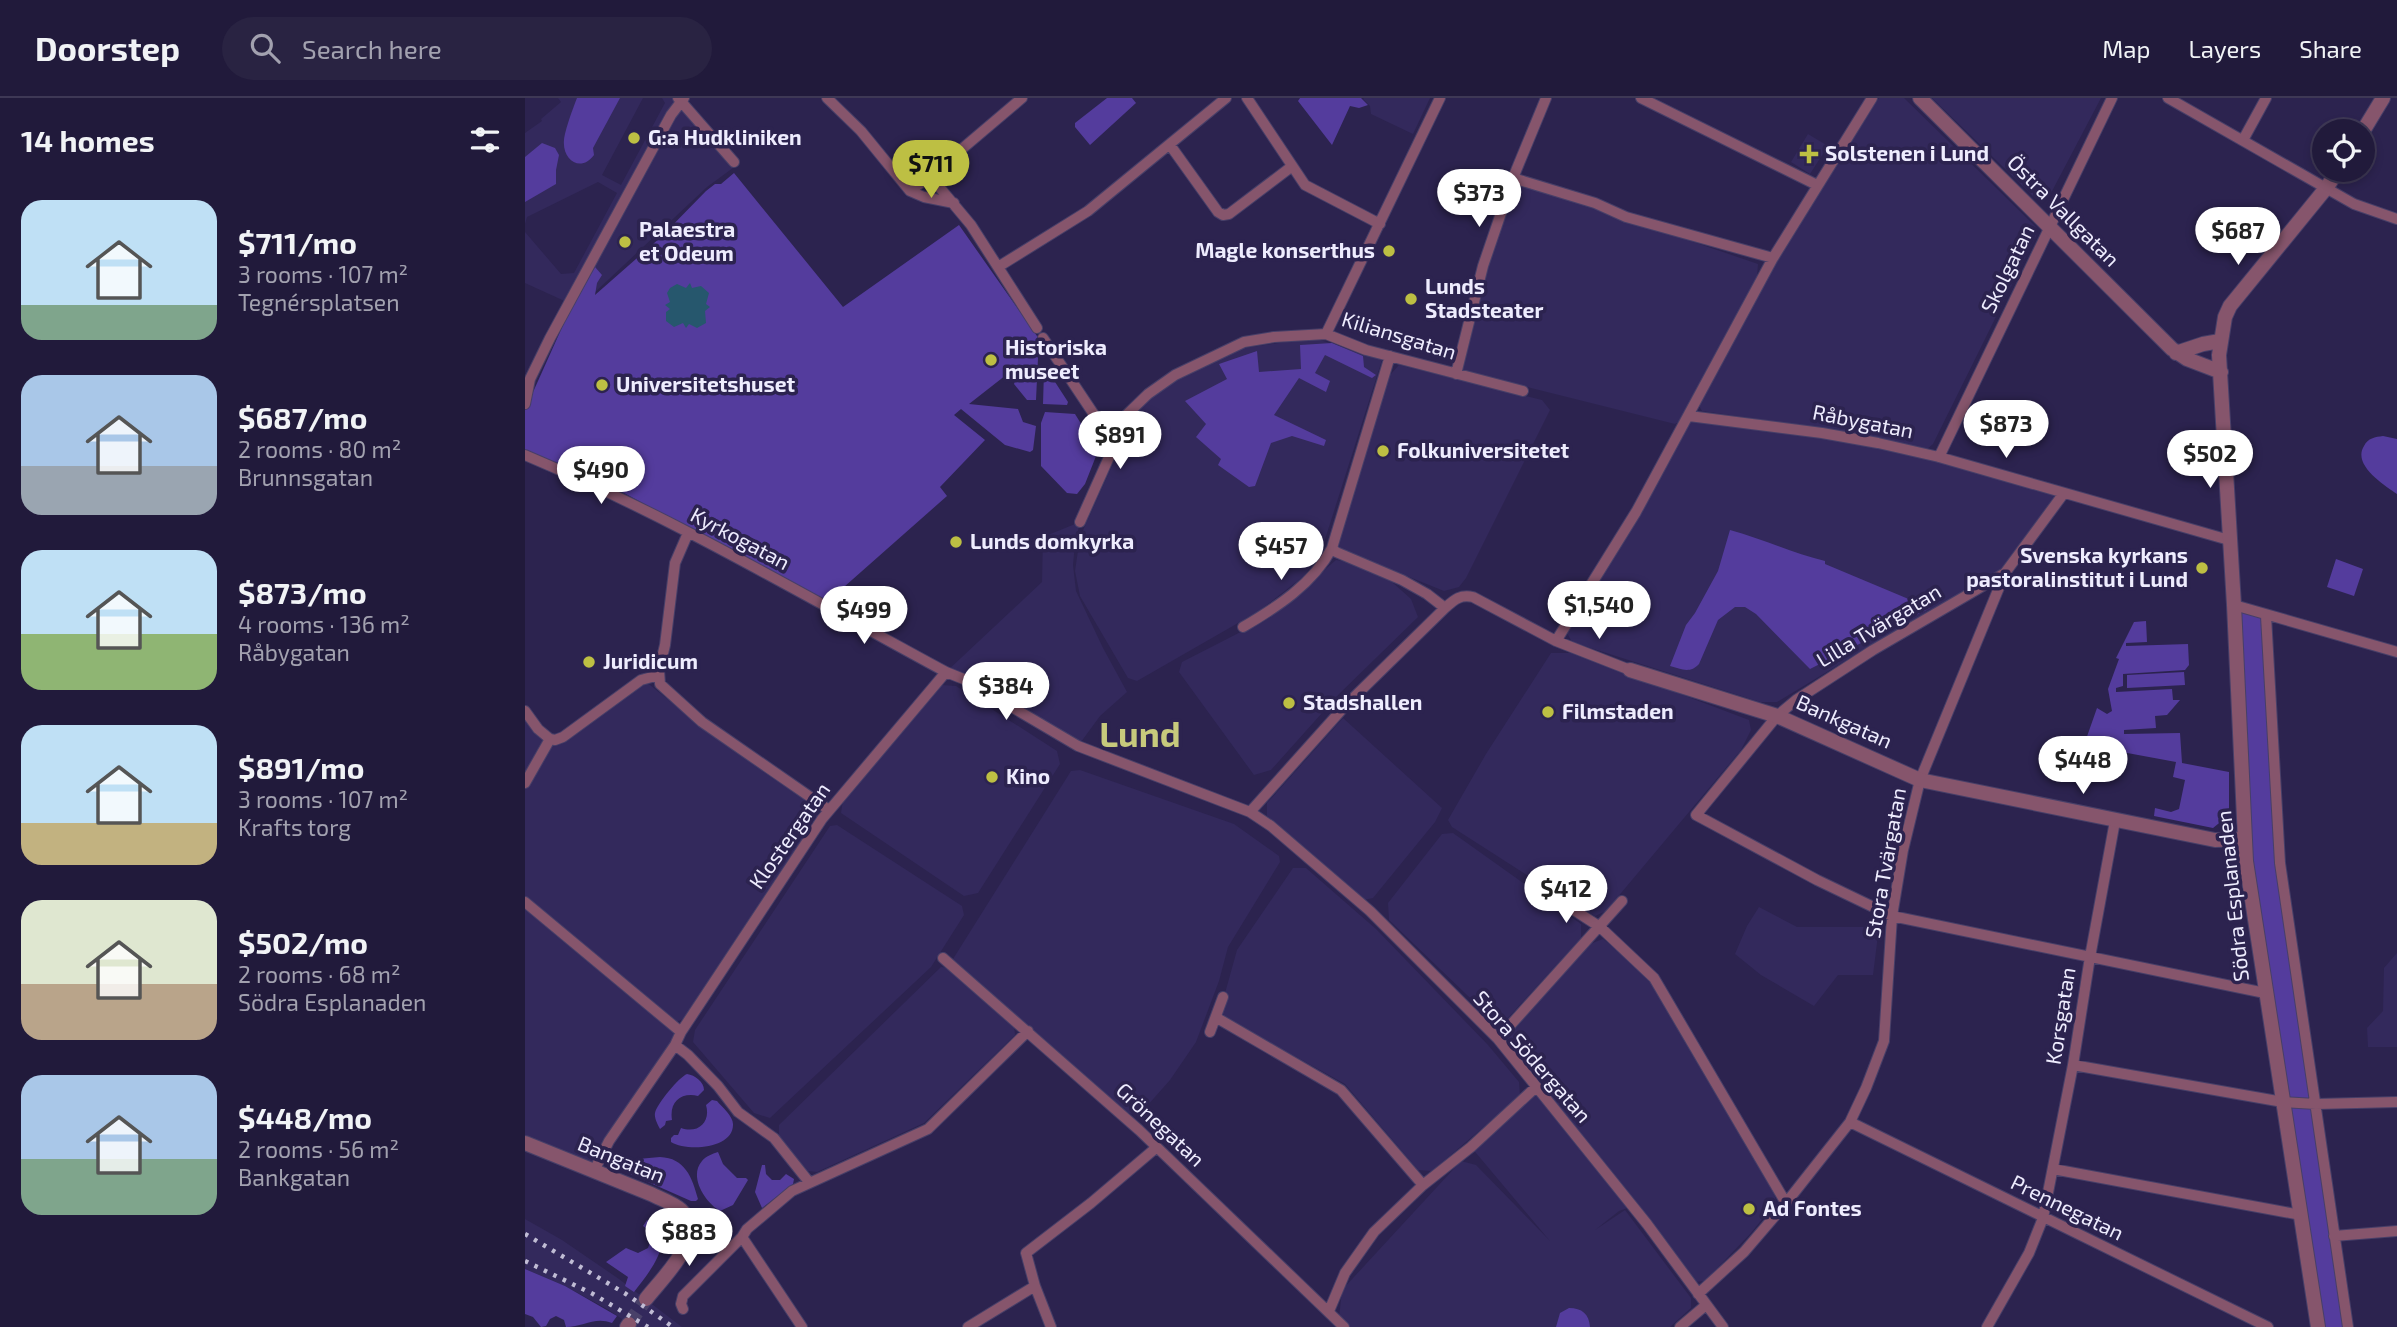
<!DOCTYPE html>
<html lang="en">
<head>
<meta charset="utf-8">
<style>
  body { margin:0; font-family:"Exo 2",sans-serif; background:#292342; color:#f1f3f6; height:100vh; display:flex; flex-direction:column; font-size:26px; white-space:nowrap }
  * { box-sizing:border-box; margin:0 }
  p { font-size:23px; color:#a2a1af }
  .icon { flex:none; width:38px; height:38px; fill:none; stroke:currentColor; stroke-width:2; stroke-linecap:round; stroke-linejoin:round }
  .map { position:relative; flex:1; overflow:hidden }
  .side { display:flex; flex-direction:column; background:#211a3b; width:525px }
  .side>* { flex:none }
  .controls { position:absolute; left:1787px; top:21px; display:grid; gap:14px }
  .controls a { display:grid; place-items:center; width:63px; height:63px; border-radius:50%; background:#211a3b; box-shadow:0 4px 10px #0003,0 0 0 2px #3e3855; font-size:35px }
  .price { position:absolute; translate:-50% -60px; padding:0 16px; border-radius:24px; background:#fff; color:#222; font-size:23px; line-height:46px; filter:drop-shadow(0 2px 4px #0008) }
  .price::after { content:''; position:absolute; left:50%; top:42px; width:21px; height:16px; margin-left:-10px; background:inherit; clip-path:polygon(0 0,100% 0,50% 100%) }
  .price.selected { background:#bdbf43; color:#111 }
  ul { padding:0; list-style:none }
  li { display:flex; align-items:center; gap:21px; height:175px; padding:0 21px }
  li span { display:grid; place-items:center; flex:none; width:196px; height:140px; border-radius:21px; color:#555 }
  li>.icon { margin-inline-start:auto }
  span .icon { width:84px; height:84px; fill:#fffc; stroke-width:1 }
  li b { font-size:30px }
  h2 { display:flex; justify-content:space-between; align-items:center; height:84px; padding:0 21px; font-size:30px }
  header { display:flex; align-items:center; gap:42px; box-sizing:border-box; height:98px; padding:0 35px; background:#211a3b; border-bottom:2px solid #3e3855 }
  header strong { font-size:33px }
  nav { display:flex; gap:38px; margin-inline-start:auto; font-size:24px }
  .search { width:490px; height:63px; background:#292342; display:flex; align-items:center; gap:18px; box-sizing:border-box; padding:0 24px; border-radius:38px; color:#a2a1af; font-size:26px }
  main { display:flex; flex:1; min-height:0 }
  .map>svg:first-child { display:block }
  .built { fill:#33295c }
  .green { fill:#543c9d }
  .water { fill:#26576d }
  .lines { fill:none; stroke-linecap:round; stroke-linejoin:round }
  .tertiary-tunnel { stroke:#494169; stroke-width:14; stroke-dasharray:14 7; stroke-linecap:butt }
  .minor-casing { stroke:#473f68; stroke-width:12 }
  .tertiary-casing { stroke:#473f68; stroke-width:16 }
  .minor { stroke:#86556c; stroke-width:10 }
  .tertiary { stroke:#86556c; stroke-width:14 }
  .rail { stroke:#c0bcd4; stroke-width:4.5; stroke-dasharray:3.5 7; stroke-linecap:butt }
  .poi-dot { fill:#bdbf43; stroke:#2c234f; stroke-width:2.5 }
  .labels { text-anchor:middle; stroke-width:7; stroke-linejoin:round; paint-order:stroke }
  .poi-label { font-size:21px; font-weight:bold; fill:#eeecfe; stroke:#2c234f; text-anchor:start }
  .street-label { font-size:21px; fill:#eeecfe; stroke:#2c234f }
  .town-label { font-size:35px; font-weight:bold; fill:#c7ca7c; stroke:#2c234f }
</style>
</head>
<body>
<header>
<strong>Doorstep</strong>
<div class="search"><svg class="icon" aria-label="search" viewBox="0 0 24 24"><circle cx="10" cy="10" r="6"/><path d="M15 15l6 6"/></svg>Search here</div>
<nav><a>Map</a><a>Layers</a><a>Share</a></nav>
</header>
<main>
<section class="side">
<h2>14 homes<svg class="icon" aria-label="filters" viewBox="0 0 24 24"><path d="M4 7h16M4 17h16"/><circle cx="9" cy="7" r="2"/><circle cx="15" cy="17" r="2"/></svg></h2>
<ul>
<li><span style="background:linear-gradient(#bfe0f5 75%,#7fa58c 0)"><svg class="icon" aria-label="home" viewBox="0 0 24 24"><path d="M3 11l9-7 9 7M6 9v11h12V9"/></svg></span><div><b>$711/mo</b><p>3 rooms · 107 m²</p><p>Tegnérsplatsen</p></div></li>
<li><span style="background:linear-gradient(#a9c7e8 65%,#9aa5b1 0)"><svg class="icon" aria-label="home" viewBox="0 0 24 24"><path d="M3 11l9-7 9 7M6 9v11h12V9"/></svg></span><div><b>$687/mo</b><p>2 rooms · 80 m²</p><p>Brunnsgatan</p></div></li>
<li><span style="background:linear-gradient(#bfe0f5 60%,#8fb573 0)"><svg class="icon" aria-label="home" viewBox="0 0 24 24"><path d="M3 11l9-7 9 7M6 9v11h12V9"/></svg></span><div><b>$873/mo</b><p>4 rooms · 136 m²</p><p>Råbygatan</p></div></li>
<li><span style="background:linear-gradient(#bfe0f5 70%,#c2b280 0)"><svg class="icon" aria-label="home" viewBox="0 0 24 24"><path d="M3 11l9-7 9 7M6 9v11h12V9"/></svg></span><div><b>$891/mo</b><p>3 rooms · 107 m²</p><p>Krafts torg</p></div></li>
<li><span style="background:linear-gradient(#dfe7d0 60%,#b9a48a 0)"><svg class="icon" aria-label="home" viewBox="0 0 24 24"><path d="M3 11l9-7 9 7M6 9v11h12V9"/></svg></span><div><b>$502/mo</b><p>2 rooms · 68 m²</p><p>Södra Esplanaden</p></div></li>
<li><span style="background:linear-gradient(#a9c7e8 60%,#7fa58c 0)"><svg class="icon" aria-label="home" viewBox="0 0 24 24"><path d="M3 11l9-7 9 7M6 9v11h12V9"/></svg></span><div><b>$448/mo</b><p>2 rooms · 56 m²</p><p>Bankgatan</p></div></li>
</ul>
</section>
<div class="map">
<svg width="1872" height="1229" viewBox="0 0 1872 1229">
  <rect width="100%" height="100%" fill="#2c234f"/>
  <path class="built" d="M 33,0 L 118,0 L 77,77 L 96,87 L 140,5 L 137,0 L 153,0 L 212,67 L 182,89 L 67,197 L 51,190 L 44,205 L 0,185 L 0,134 L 36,176 L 49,175 L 92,95 L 73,84 L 2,119 L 0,126 L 0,35 L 17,23 L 16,21 L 36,4 Z
    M 839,0 L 905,0 L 888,36 L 846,16 L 845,8 L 838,1 Z
    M 1354,0 L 1379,0 L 1512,130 L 1511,138 L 1408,346 L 1401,352 L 1323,334 L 1177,313 L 1173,306 L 1253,158 Z
    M 1407,0 L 1576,0 L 1525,97 L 1511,101 Z
    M 1283,36 L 1303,48 L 1285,76 L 1266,64 Z
    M 996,85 L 1233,166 L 1232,179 L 1157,322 L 1150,326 L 938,273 L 936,266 L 973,127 L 987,91 Z
    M 789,240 L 857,262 L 796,454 L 779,478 L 734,513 L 612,583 L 603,580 L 555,498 L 550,473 L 555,439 L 608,321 L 621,302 L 652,281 L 712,251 Z
    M 874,267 L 1017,302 L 1025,312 L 941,480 L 934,489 L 919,493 L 815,451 L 811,441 L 864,278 Z
    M 1165,320 L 1317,338 L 1539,395 L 1480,475 L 1413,514 L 1406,511 L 1252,604 L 1235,604 L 1047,544 L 1042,535 Z
    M 555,424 L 550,446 L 548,467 L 551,493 L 578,550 L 602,594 L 575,618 L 553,648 L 421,574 L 517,484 L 518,439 Z
    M 811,462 L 822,464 L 867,484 L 886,501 L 893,519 L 814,596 L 746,672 L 729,677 L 654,574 L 657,564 L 743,520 Z
    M 1026,555 L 1047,555 L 1224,622 L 1226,632 L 1216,652 L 1081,813 L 1070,818 L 1028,794 L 927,729 L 923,722 L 961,656 Z
    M 120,583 L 181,632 L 291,708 L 293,721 L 161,920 L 149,925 L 0,800 L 0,611 L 19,637 L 35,635 Z
    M 416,587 L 431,588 L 532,653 L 535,666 L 453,795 L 439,798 L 316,715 L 318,702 Z
    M 818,620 L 917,710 L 910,724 L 848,800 L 839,802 L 742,718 L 742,705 Z
    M 555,672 L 709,726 L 754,758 L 755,764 L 703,849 L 694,883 L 671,944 L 645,982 L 614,1017 L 603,1015 L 429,866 L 428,861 L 546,673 Z
    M 312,727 L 437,808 L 439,817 L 406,869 L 245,1020 L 229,1015 L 168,944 L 170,932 L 305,728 Z
    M 928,735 L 1056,826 L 1056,840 L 982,921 L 968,922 L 864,822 L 863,805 L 917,736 Z
    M 768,770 L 781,770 L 851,831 L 963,947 L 994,984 L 995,998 L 907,1073 L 893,1072 L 820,986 L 697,918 L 697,906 L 712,852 Z
    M 0,804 L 156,934 L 69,1073 L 0,1045 Z
    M 1234,809 L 1272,829 L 1354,829 L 1348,877 L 1313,877 L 1289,908 L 1236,877 L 1210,856 L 1222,828 Z
    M 1078,841 L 1102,860 L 1130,889 L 1248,1089 L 1251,1104 L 1226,1135 L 1180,1183 L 1170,1184 L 1107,1099 L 981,943 L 986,930 L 1065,846 Z
    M 1872,855 L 1872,949 L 1843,949 L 1842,930 L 1858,913 L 1859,870 Z
    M 416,869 L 424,870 L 489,927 L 490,937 L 399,1025 L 292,1074 L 283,1073 L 254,1039 L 254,1027 Z
    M 1011,989 L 1108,1108 L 1094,1113 L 1070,1132 L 1100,1112 L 1166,1200 L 1166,1210 L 1145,1229 L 824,1229 L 814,1220 L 817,1192 L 936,1063 L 951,1067 L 1025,1143 L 946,1049 Z
    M 0,1121 L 37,1142 L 94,1181 L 157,1229 L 109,1229 L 82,1211 L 40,1188 L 0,1171 Z"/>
  <path class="green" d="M 52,0 L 95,0 L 68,50 L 69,57 C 56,75 37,62 39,42 C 40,32 48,10 52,0 Z
    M 582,0 L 607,0 L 611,5 L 565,47 L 550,29 L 550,25 Z
    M 775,0 L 836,0 L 843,7 L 834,10 L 825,8 L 807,47 L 773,3 Z
    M 17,45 L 30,50 L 34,57 L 31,72 L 31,86 L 0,104 L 0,59 Z
    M 209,75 L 318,209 L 434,127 L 519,248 L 510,255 L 513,260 L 511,302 L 502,302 L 489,286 L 492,277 L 490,270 L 444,306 L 493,311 L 498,324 L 511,328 L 508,352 L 505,354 L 480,347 L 436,311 L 429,317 L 460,342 L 415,389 L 422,398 L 302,504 L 99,395 L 0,353 L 0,312 L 52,196 L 55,196 L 70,169 L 77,177 L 72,185 L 70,197 L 136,139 L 181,93 L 190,86 L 196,86 Z
    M 807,245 L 838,258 L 839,269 L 851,277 L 847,280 L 800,257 L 790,275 L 805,283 L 801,294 L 774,280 L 749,317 L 801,342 L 799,348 L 767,338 L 746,345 L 730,388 L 724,389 L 693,367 L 696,361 L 671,339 L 681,326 L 660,303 L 702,281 L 694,266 L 732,253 L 734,274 L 776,271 L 775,247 Z
    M 521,270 L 543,304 L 542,307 L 518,306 L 519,273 Z
    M 520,314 L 550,316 L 573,353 L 560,386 L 552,396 L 542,395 L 516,368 L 516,325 Z
    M 1858,338 L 1872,341 L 1872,396 C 1859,387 1827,367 1839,348 C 1843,340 1850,339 1858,338 Z
    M 1205,432 C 1238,441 1268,455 1300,463 L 1300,466 L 1405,510 L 1285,571 L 1231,516 L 1220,509 L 1210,509 L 1193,522 L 1174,566 C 1165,576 1156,571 1145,568 L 1161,527 L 1170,515 L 1193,473 Z
    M 1811,461 L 1838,471 L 1829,498 L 1802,489 Z
    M 1709,507 L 1741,518 L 1755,765 L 1823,1229 L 1793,1229 L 1721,763 Z
    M 1621,523 L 1622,544 L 1601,545 L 1601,548 L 1663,546 L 1664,567 L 1660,572 L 1598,576 L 1598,588 L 1591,590 L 1591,594 L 1647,591 L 1648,602 L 1655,602 L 1642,617 L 1630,618 L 1631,630 L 1599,632 L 1599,636 L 1655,635 L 1657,665 L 1704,674 L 1704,717 L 1688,730 L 1629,718 L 1630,710 L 1646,714 L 1654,711 L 1660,682 L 1648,679 L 1651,664 L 1559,647 L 1572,610 L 1582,616 L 1587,613 L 1583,591 L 1594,561 L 1591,560 L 1609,524 Z
    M 1659,574 L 1660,587 L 1602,590 L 1602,577 Z
    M 162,976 C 170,977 179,984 179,992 L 173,998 C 156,994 144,1004 147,1022 L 141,1023 L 140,1027 L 135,1031 C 133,1027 129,1020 130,1015 C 132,1006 154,979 162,976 Z
    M 187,1002 L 192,1003 C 197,1009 208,1018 208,1026 C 209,1051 162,1054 146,1044 L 146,1040 L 149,1037 L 153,1037 L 156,1030 C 173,1036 186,1024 181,1007 Z
    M 193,1054 L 198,1066 L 212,1080 L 221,1080 L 223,1082 L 208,1107 L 195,1113 C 181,1105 163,1079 177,1063 C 181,1058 187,1056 193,1054 Z
    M 135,1059 C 160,1060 167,1079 173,1101 L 171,1103 L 166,1103 L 96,1072 L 97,1068 L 113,1061 Z
    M 237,1067 L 240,1067 L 241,1076 L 247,1082 L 255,1082 L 261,1076 L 269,1081 L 268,1086 L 237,1110 L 230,1094 Z
    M 122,1122 C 156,1137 123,1176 109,1194 L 100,1188 L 103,1179 L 81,1164 L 101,1150 L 113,1155 L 123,1150 L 127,1139 L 124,1132 L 118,1128 Z
    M 0,1171 L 40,1188 L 92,1218 L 87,1225 C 70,1218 58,1229 41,1229 L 39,1222 L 31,1218 L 25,1221 L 21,1228 L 16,1229 L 8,1219 L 0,1216 Z
    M 1044,1210 C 1057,1210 1064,1216 1065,1229 L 1031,1229 L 1035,1215 Z"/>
  <path class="water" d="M 165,185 L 167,190 L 176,188 L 184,195 L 181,206 L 185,209 L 180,213 L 181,225 L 172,230 L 164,226 L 161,230 L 158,225 L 149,229 L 141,223 L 141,214 L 145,211 L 140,207 L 145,204 L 142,195 L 145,190 L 152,186 L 161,190 Z"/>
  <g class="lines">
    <path class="tertiary-tunnel" d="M 104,1226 L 121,1201"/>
    <g class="minor-casing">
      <path id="minor" d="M 153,0 L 209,64
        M 302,0 L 336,33 L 385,93 L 399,99 L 429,105
        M 722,0 L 780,87 L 855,126
        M 1116,0 L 1292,87
        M 1643,0 L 1829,106 L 1872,121
        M 1718,42 L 1741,0
        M 645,47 L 693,114 L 698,117 L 704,116 L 766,69
        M 405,78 L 446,127 L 512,230
        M 988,80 L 1070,105 L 1101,119 L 1248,160
        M 385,93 L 405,78 L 497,0
        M 473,169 L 563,113 L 701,0
        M 801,236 L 915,0
        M 518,240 L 572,321 C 580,326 584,328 593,325
        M 931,276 L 958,168 L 988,80 L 1021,0
        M 0,306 L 5,281 L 25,240 L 146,17 L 159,0
        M 1164,318 L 1297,335 L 1353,345 L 1414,359 L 1704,442
        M 593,325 L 623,296 L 650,277 L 719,244 L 749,239 L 801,236 L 841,252 L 998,293
        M 0,357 C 145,418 282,499 421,574 L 441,582 L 553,648 L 725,714 L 746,728 L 845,813 L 973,941 L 1122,1126 L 1198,1229
        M 1414,359 L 1587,0
        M 555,424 L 594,337 L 593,325
        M 163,435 L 150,465 L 140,547 L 134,572 L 135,586 L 177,624 L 304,712
        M 807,450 L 811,454 L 877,482 L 902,496 L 920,510
        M 1480,475 L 1348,552 L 1271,602 L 1252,618 L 1171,717 L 1292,782 L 1367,818 L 1740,895
        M 1709,507 L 1872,554
        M 1741,518 L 1755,765 L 1823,1229
        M 718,529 C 752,509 788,486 807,450 L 865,258
        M 1031,543 L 1111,414 L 1248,160 L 1347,0
        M 0,613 L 13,631 L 25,641
        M 25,641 L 30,642 L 38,639 L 116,582 L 134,577
        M 0,685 L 25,641
        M 725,714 L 820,608 L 920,510 C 929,502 935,496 948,499 L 1031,543 L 1105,572
        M 1026,797 L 1075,829 L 1129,880 L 1261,1105
        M 0,804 L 156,934
        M 418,860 L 614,1032 L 819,1229
        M 692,920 L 816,992 L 898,1087
        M 685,934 L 698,899
        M 973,941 L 1097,803
        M 150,947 L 163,957 L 193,988 L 213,1014 L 249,1040 L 284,1084
        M 1548,967 L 1758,1004 L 1791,1006 L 1872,1004
        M 1325,1024 L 1743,1229
        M 1528,1071 L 1776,1117
        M 69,1073 L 84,1043 L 150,947 L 156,934 L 297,721 L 421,574
        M 1809,1138 L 1872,1133
        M 217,1139 L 277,1229
        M 1173,1196 L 1219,1154 L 1261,1105 L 1325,1024 L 1341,990 L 1359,943 L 1367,818 L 1378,752 L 1395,682 L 1480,475 L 1539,395
        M 158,1211 L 156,1206 L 158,1198 L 217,1139 L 222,1131 L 267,1093 L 403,1031 L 503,933
        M 804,1213 L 820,1175 L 849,1134 L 898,1087 L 946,1049 L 1011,989
        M 443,1229 L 510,1188
        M 526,1229 L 510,1188 L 501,1155 L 566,1105 L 632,1049
        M 1155,1229 L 1181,1207
        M 1462,1229 L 1504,1155 L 1518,1120 L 1548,967 L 1565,859 L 1590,723"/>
    </g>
    <g class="tertiary-casing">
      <path id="tertiary" d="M 1395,0 L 1647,251 L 1662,261 L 1696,274
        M 1838,33 L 1858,0
        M 1651,255 L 1678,246 L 1695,243
        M 1105,572 L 1252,618 L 1395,682 L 1690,742 L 1719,741
        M 0,1045 L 126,1096 C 136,1101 148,1105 156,1112 C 184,1137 137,1180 121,1201
        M 102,1229 L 104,1226
        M 1793,1229 L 1721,763 L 1709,507 L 1694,257 L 1700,219 L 1705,208 L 1802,89 L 1813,72"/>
    </g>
    <use href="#minor" class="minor"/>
    <use href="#tertiary" class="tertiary"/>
    <path class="rail" d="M 0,1136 L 101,1196 L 148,1229
      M 0,1163 L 68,1196 L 123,1229"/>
  </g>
  <g class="poi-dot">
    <circle cx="109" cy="40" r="7"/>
    <path d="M1280.5 45.5h7v7h7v7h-7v7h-7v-7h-7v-7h7z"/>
    <circle cx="100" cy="144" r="7"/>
    <circle cx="864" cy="153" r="7"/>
    <circle cx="886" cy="201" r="7"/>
    <circle cx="466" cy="262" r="7"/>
    <circle cx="77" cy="287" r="7"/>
    <circle cx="858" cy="353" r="7"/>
    <circle cx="431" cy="444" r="7"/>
    <circle cx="1677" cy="470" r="7"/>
    <circle cx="64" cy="564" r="7"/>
    <circle cx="764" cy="605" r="7"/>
    <circle cx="1023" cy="614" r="7"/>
    <circle cx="467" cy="679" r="7"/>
    <circle cx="1224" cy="1111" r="7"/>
  </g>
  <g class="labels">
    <g class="poi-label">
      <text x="123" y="47">G:a Hudkliniken</text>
      <text x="1300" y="63">Solstenen i Lund</text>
      <text x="114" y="139">Palaestra<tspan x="114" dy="24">et Odeum</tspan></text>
      <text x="850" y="160" text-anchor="end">Magle konserthus</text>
      <text x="900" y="196">Lunds<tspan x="900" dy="24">Stadsteater</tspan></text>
      <text x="480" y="257">Historiska<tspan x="480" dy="24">museet</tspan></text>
      <text x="91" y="294">Universitetshuset</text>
      <text x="872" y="360">Folkuniversitetet</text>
      <text x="445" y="451">Lunds domkyrka</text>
      <text x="1663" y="465" text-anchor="end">Svenska kyrkans<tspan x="1663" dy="24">pastoralinstitut i Lund</tspan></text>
      <text x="78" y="571">Juridicum</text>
      <text x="778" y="612">Stadshallen</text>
      <text x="1037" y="621">Filmstaden</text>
      <text x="481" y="686">Kino</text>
      <text x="1238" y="1118">Ad Fontes</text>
    </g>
    <g class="street-label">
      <text transform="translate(1538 113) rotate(45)" y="7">Östra Vallgatan</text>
      <text transform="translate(1483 171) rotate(-64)" y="7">Skolgatan</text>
      <text transform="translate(874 238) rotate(17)" y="7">Kiliansgatan</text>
      <text transform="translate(1338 324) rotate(11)" y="7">Råbygatan</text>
      <text transform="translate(215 441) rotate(28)" y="7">Kyrkogatan</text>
      <text transform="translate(1354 528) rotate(-31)" y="7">Lilla Tvärgatan</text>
      <text transform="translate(1319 624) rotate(24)" y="7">Bankgatan</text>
      <text transform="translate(265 738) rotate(-55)" y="7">Klostergatan</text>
      <text transform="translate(1361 765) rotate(-80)" y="7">Stora Tvärgatan</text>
      <text transform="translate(1708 798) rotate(-96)" y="7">Södra Esplanaden</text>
      <text transform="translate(1536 918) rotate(-81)" y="7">Korsgatan</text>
      <text transform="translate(1007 959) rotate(49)" y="7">Stora Södergatan</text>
      <text transform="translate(635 1027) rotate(43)" y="7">Grönegatan</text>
      <text transform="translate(96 1062) rotate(22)" y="7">Bangatan</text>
      <text transform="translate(1542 1110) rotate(26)" y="7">Prennegatan</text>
    </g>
    <g class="town-label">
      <text x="615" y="649">Lund</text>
    </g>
  </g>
</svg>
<div class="controls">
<a><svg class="icon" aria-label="locate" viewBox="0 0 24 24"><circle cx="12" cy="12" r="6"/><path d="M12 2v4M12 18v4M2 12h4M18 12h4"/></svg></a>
</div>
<b class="price selected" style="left:406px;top:102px">$711</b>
<b class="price" style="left:954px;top:131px">$373</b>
<b class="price" style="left:1713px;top:169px">$687</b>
<b class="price" style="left:1481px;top:362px">$873</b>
<b class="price" style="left:595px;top:373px">$891</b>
<b class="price" style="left:1685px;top:392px">$502</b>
<b class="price" style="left:76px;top:408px">$490</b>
<b class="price" style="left:756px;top:484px">$457</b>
<b class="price" style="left:1074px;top:543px">$1,540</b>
<b class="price" style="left:339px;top:548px">$499</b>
<b class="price" style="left:481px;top:624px">$384</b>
<b class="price" style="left:1558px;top:698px">$448</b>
<b class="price" style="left:1041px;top:827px">$412</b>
<b class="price" style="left:164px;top:1170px">$883</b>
</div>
</main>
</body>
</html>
